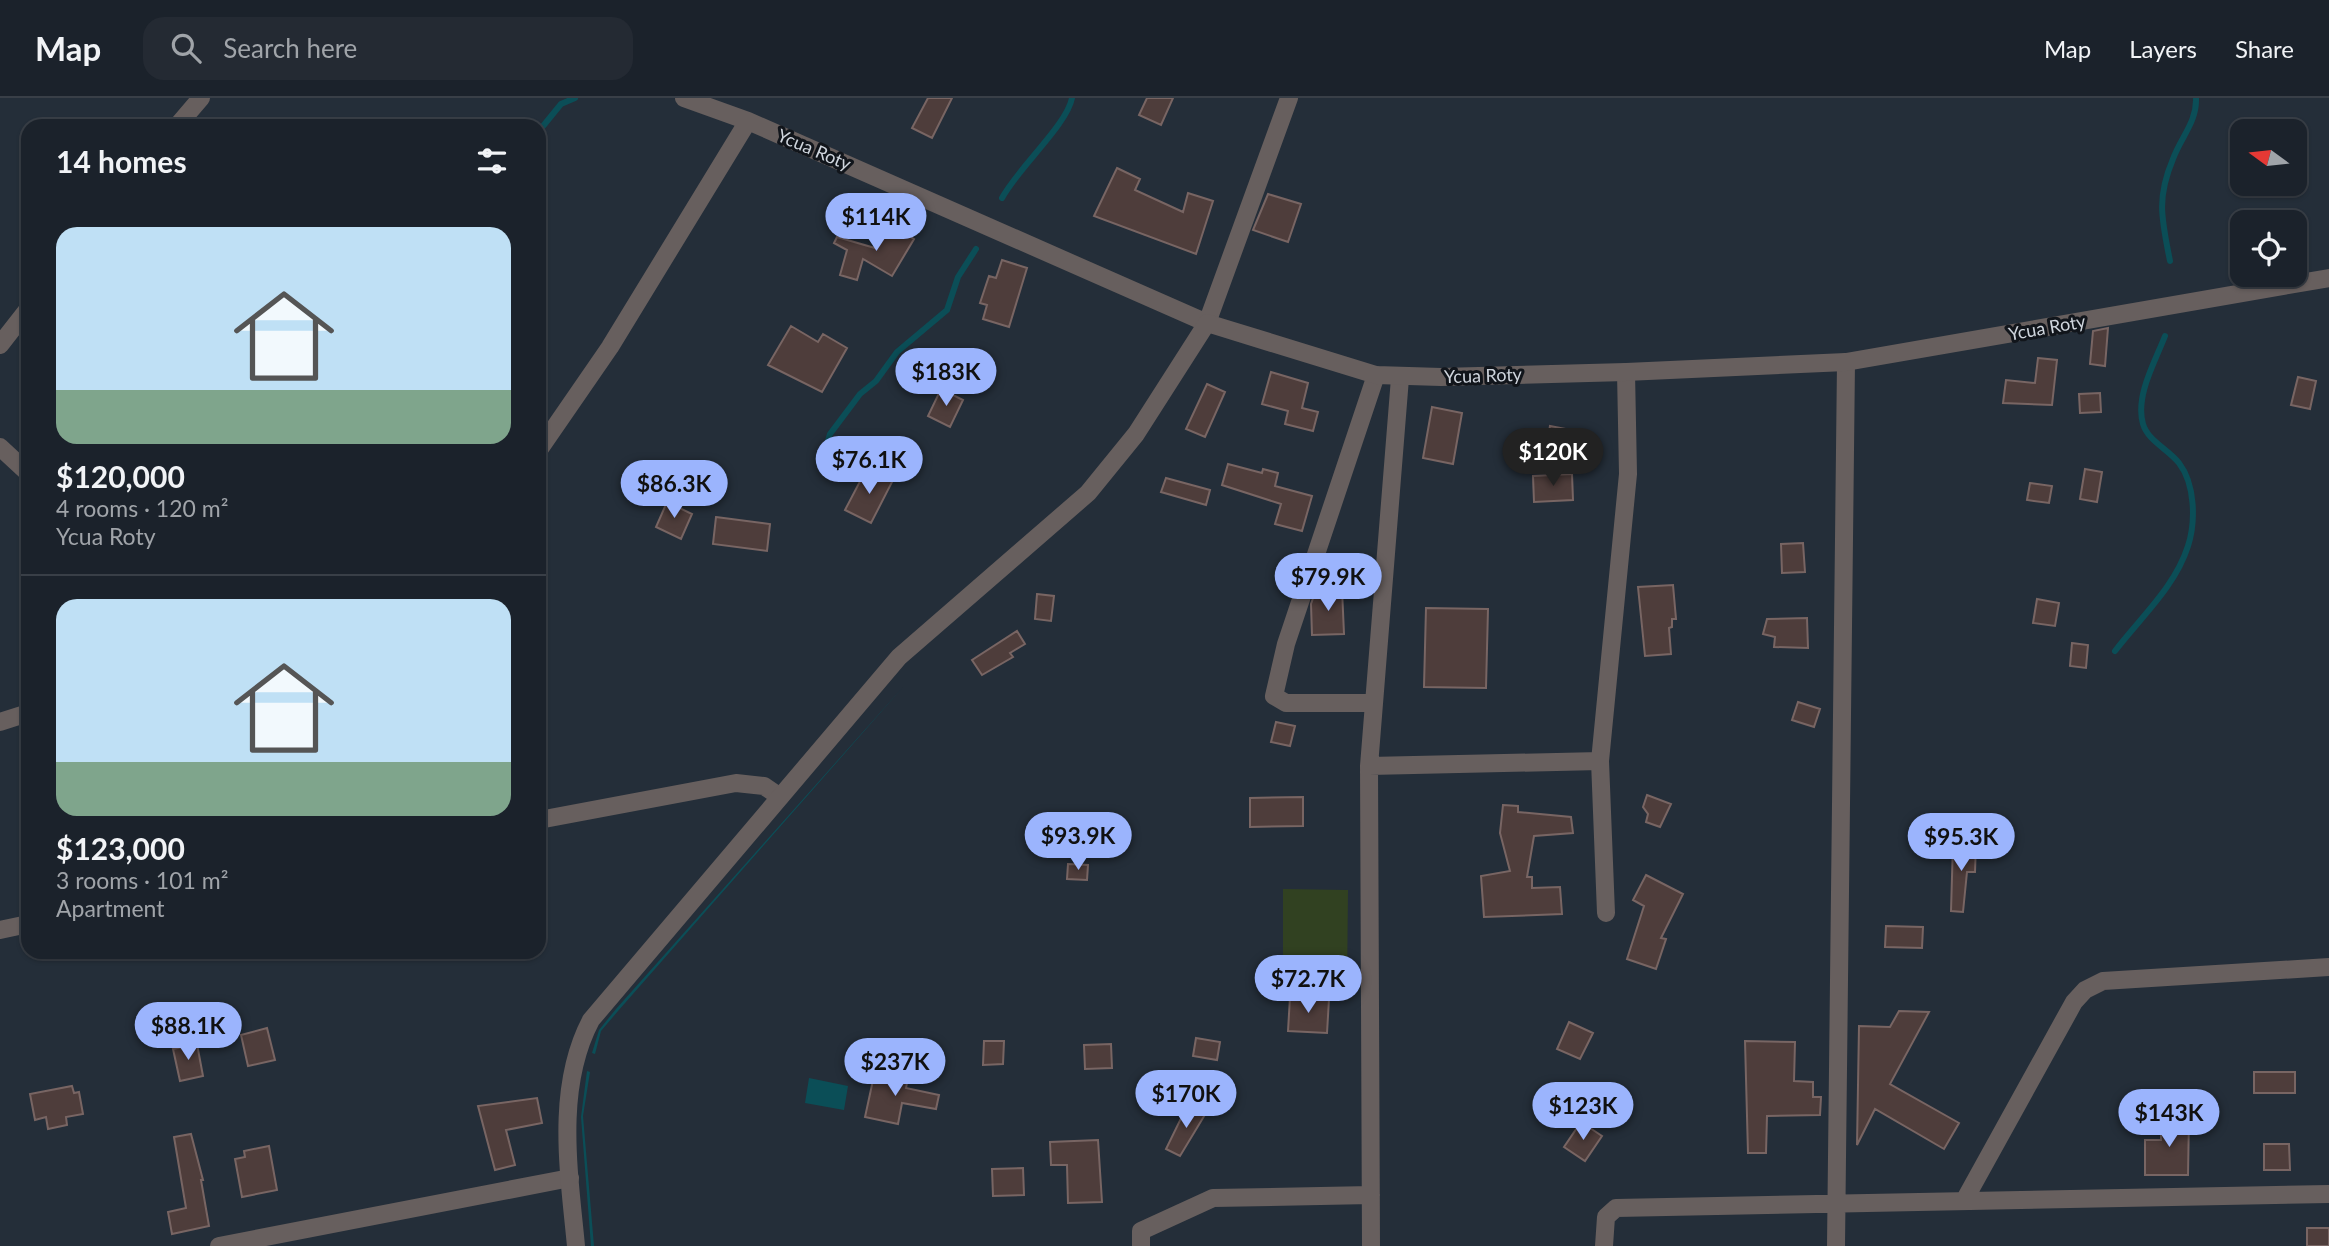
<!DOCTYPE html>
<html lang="en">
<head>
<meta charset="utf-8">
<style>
  body { margin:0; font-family:Lato,sans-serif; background:#242a33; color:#f1f3f6; height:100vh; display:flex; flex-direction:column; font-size:26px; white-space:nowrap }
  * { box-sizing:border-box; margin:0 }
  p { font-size:23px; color:#a0a4a9 }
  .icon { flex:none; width:38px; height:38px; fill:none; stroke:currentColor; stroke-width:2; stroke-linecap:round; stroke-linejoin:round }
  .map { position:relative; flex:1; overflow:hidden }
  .panel { position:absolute; left:21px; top:21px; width:525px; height:840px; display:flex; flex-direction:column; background:#1b222b; border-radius:21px; box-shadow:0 2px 5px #0004,0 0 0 2px #393f47 }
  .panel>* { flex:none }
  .needle { width:46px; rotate:285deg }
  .controls { position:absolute; left:2230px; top:21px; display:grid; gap:14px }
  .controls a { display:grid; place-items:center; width:77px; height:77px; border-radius:14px; background:#1b222b; box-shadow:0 2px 5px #0004,0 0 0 2px #393f47; font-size:35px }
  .price { position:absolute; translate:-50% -60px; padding:0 16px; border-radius:24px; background:#9bb4fd; color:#111; font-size:23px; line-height:46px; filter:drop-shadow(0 2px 4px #0008) }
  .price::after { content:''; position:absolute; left:50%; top:42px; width:21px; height:16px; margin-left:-10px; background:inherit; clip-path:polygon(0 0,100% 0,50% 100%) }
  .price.active { background:#222; color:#fff }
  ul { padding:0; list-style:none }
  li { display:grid; align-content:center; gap:14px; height:371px; padding:0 35px }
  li+li { border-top:2px solid #393f47 }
  li span { display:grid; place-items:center; height:217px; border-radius:21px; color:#555 }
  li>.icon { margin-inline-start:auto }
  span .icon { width:126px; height:126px; fill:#fffc; stroke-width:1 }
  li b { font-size:30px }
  h2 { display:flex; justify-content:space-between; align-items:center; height:84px; padding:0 35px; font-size:30px }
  header { display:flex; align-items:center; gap:42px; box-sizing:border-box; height:98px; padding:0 35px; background:#1b222b; border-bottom:2px solid #393f47 }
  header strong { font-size:33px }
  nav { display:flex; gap:38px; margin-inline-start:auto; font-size:24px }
  .search { width:490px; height:63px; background:#242a33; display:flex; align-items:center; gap:18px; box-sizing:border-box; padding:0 24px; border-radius:21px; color:#a0a4a9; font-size:26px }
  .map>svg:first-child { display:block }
  .green { fill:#314121 }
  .water { fill:#0b4e57 }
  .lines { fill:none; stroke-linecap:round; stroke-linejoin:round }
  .stream { stroke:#0b4e57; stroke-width:6 }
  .building { fill:#4e3d3b; stroke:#786563; stroke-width:2 }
  .minor { stroke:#675f5e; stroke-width:18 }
  .tertiary { stroke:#675f5e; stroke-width:18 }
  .labels { text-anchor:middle; stroke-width:6; stroke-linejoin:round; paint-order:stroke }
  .street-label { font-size:18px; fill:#cfd5dd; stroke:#11151b }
</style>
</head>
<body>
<header>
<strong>Map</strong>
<div class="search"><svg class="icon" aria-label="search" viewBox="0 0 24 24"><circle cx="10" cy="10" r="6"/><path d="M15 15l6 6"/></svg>Search here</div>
<nav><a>Map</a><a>Layers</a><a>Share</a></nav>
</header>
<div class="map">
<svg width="2329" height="1148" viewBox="0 0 2329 1148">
  <rect width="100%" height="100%" fill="#242e39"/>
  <path class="green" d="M 1283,791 L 1348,792 L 1347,892 L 1283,891 Z"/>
  <path class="water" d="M 903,589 L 618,913 L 601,933 L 595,956 L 592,955 L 599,932 L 616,911 Z
    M 587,973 L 590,974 L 583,1018 L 594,1148 L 591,1148 L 581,1019 Z
    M 809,980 L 848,988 L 844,1012 L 805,1005 Z"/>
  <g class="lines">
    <path class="stream" d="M 539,33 L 561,6 L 575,0
      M 1002,100 C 1018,70 1067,27 1072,0
      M 2170,163 C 2162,122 2156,101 2173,61 C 2181,39 2197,24 2196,0
      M 822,363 L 830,336 L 860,296 L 876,283 L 897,254 L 947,212 L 958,179 L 976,151
      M 2115,553 C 2141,519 2175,489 2188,448 C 2196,423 2195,386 2179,365 C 2168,351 2148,343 2143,326 C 2135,298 2155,264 2165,238"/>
  </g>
  <path class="building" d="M 928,0 L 952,0 L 932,40 L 912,30 Z
    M 1147,0 L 1173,0 L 1161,27 L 1139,17 Z
    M 1117,70 L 1140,81 L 1135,92 L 1183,114 L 1188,95 L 1213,103 L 1196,156 L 1094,118 Z
    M 1268,96 L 1301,106 L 1288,144 L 1253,132 Z
    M 889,126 L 914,141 L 892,178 L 863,161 L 857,182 L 840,177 L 847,152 L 834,145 L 837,139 L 875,150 Z
    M 1002,162 L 1027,170 L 1009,229 L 983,221 L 987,207 L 980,205 L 989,178 L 996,180 Z
    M 791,228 L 818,244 L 823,236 L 847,250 L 822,294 L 768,267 Z
    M 2108,230 L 2105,268 L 2090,266 L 2093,233 Z
    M 2038,260 L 2057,262 L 2052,307 L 2003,305 L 2006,282 L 2035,285 Z
    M 1271,274 L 1308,285 L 1302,310 L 1318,314 L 1313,333 L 1285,326 L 1288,313 L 1262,306 Z
    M 2298,279 L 2316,283 L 2310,311 L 2291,307 Z
    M 1207,286 L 1225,294 L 1205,339 L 1186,331 Z
    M 941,291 L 963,302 L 950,329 L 928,318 Z
    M 2100,295 L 2101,314 L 2080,315 L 2079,296 Z
    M 1432,309 L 1462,315 L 1453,366 L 1423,360 Z
    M 1550,328 L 1566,331 L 1563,347 L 1547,344 Z
    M 1228,366 L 1262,375 L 1263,371 L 1278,375 L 1275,388 L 1312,398 L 1302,433 L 1275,426 L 1281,406 L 1222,387 Z
    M 867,370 L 892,384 L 871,425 L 845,412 Z
    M 2085,371 L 2102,374 L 2097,404 L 2080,401 Z
    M 1572,376 L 1573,402 L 1534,404 L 1533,378 Z
    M 1166,380 L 1210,392 L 1206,407 L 1161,394 Z
    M 2030,385 L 2052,388 L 2049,405 L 2027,402 Z
    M 667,404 L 692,416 L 681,441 L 656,429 Z
    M 716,419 L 770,426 L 767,453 L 713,446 Z
    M 1803,445 L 1805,474 L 1782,475 L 1781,446 Z
    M 1673,487 L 1676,521 L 1672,521 L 1672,529 L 1669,530 L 1671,556 L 1645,558 L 1638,489 Z
    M 1342,491 L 1344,536 L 1312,537 L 1311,506 L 1316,492 Z
    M 1037,496 L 1054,498 L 1051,523 L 1035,521 Z
    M 2037,501 L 2059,505 L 2055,528 L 2033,525 Z
    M 1426,510 L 1488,511 L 1486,590 L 1424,589 Z
    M 1807,520 L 1808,550 L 1774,549 L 1775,539 L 1763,536 L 1767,521 Z
    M 1017,533 L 1025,546 L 1010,555 L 1013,559 L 982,577 L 972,562 Z
    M 2072,545 L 2088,547 L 2086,570 L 2070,568 Z
    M 1798,604 L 1820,611 L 1814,629 L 1792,622 Z
    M 1276,624 L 1295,628 L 1290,648 L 1271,644 Z
    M 1647,697 L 1671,706 L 1660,729 L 1646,724 L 1648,716 L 1643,709 Z
    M 1303,699 L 1303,728 L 1250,729 L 1250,700 Z
    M 1503,707 L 1518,708 L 1518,714 L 1571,719 L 1573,735 L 1534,738 L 1527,779 L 1532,779 L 1532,790 L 1560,789 L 1562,816 L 1484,819 L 1481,778 L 1510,773 L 1500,735 Z
    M 1953,745 L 1976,746 L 1975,774 L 1967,774 L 1963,814 L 1951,813 Z
    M 1068,766 L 1088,767 L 1087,782 L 1067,781 Z
    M 1646,777 L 1683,796 L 1661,840 L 1666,841 L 1656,871 L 1627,861 L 1644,808 L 1633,802 Z
    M 1886,828 L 1923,829 L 1922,850 L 1885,849 Z
    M 1290,899 L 1329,901 L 1327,935 L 1288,933 Z
    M 1899,913 L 1929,914 L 1890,986 L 1959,1025 L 1944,1051 L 1875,1011 L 1857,1047 L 1859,928 L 1890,929 Z
    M 1569,924 L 1593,935 L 1580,961 L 1557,951 Z
    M 267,930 L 275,962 L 248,968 L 241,937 Z
    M 1196,940 L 1220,944 L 1217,962 L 1193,958 Z
    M 984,943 L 1004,943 L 1003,966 L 983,967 Z
    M 1745,943 L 1795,944 L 1794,983 L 1813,984 L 1813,999 L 1821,999 L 1820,1017 L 1767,1018 L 1766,1055 L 1748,1055 Z
    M 197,946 L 203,978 L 180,983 L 173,951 Z
    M 1111,946 L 1112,970 L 1085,971 L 1084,947 Z
    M 875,973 L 908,980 L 906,990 L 939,997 L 936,1011 L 902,1005 L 898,1026 L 865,1019 Z
    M 2254,974 L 2295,974 L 2295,995 L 2254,995 Z
    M 72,988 L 74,995 L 79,994 L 83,1016 L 66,1019 L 67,1027 L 48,1031 L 46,1019 L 35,1022 L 30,996 Z
    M 537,1000 L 542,1025 L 506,1032 L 515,1067 L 495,1072 L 478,1008 Z
    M 1188,1006 L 1206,1015 L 1180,1058 L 1166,1051 Z
    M 2161,1019 L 2189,1019 L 2188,1077 L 2145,1077 L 2145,1042 L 2161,1042 Z
    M 1581,1024 L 1602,1038 L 1585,1063 L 1564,1049 Z
    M 191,1036 L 203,1082 L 201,1082 L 209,1128 L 172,1136 L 168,1114 L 186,1110 L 174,1039 Z
    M 1098,1042 L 1102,1104 L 1068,1105 L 1067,1067 L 1051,1067 L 1050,1044 Z
    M 2264,1046 L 2289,1046 L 2290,1072 L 2264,1072 Z
    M 269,1048 L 277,1092 L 242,1099 L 235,1061 L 245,1059 L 244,1053 Z
    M 1023,1070 L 1024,1097 L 993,1098 L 992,1071 Z
    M 2307,1130 L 2329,1130 L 2329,1148 L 2307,1148 Z"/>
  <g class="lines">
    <path class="minor" d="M 684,0 L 748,23 L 1207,225 L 1289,0
      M 177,28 L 201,0
      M 0,247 L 28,211
      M 0,349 L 28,375
      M 539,352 L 610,249 L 748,23
      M 1372,605 L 1286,605 L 1274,598 L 1286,546 L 1376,277
      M 0,624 L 28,615
      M 1369,668 L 1600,663
      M 539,722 L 736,685 L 764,688 L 780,699
      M 1606,815 L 1600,663 L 1628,376 L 1626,274
      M 0,832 L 28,826
      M 1964,1103 L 2074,904 L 2085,892 L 2103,883 L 2329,869
      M 219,1148 L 570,1080
      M 1141,1148 L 1141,1133 L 1213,1100 L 1371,1097
      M 1371,1148 L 1369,668 L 1400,280
      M 1604,1148 L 1606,1119 L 1616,1110 L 2329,1096
      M 1836,1148 L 1846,264"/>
    <path class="tertiary" d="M 576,1148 C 569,1074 555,990 591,922 L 899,559 L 1088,395 L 1136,336 L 1207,225 L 1376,277 L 1441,279 L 1626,274 L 1846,264 L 2329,180"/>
  </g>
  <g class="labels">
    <g class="street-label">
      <text transform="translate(814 52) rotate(23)" y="6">Ycua Roty</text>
      <text transform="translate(2047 230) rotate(-10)" y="6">Ycua Roty</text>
      <text transform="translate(1483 278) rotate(-2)" y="6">Ycua Roty</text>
    </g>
  </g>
</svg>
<div class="controls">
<a><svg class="needle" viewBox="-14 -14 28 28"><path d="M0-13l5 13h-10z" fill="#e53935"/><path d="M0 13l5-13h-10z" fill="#a0a4a9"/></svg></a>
<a><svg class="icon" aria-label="locate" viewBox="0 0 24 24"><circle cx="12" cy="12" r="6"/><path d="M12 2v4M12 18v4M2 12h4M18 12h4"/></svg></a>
</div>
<b class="price" style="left:876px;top:155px">$114K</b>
<b class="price" style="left:946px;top:310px">$183K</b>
<b class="price active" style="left:1553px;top:390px">$120K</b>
<b class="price" style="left:869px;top:398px">$76.1K</b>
<b class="price" style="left:674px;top:422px">$86.3K</b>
<b class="price" style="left:1328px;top:515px">$79.9K</b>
<b class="price" style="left:1078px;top:774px">$93.9K</b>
<b class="price" style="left:1961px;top:775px">$95.3K</b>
<b class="price" style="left:1308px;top:917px">$72.7K</b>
<b class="price" style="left:188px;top:964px">$88.1K</b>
<b class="price" style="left:895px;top:1000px">$237K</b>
<b class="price" style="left:1186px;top:1032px">$170K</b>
<b class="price" style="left:1583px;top:1044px">$123K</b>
<b class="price" style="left:2169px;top:1051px">$143K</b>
<section class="panel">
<h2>14 homes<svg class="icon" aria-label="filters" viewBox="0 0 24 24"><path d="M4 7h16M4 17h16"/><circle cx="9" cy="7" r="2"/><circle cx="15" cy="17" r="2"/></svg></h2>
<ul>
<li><span style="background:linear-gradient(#bfe0f5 75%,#7fa58c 0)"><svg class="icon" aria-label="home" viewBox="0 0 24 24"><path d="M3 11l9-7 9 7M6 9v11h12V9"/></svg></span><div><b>$120,000</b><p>4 rooms · 120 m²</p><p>Ycua Roty</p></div></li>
<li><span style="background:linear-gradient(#bfe0f5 75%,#7fa58c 0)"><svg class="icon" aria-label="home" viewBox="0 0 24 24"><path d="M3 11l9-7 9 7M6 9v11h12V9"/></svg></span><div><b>$123,000</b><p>3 rooms · 101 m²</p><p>Apartment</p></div></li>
</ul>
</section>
</div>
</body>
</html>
